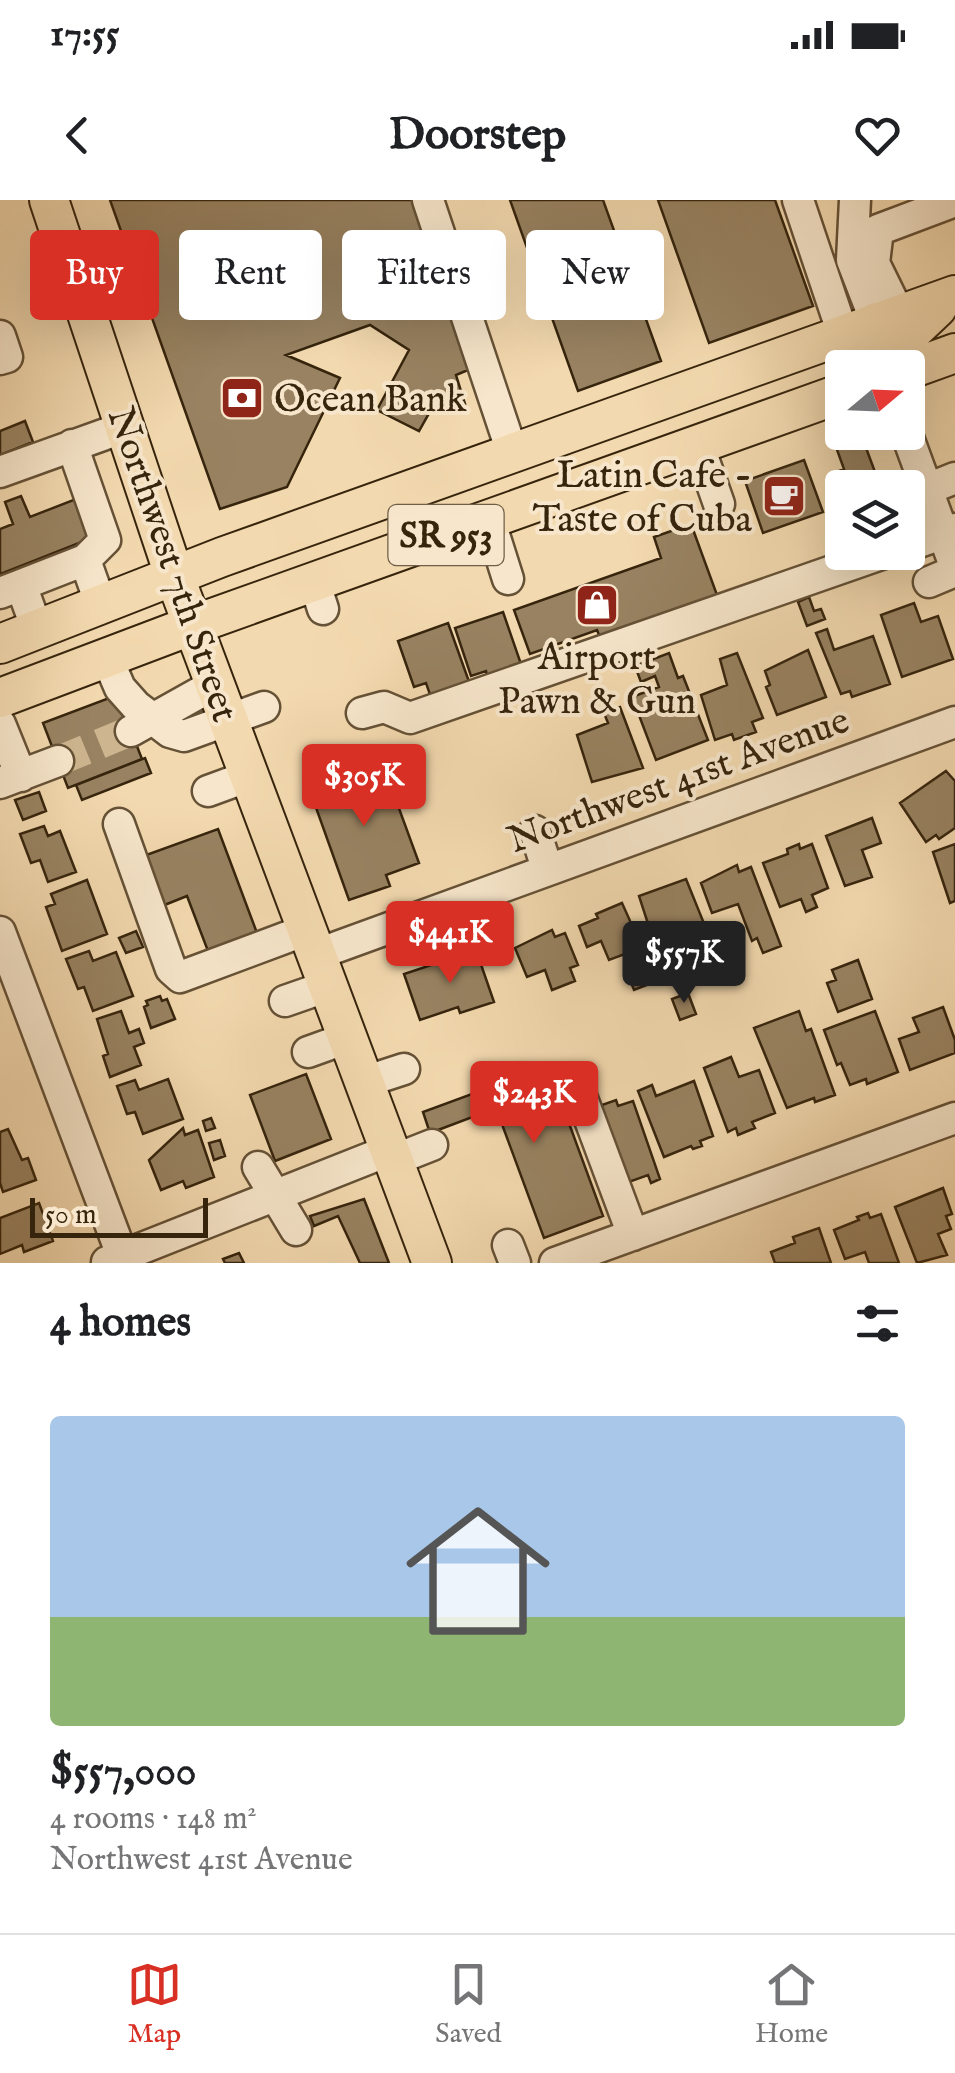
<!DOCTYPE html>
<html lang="en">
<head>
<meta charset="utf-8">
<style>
  body { margin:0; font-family:"IM FELL English",serif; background:#f6f6f6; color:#202124; height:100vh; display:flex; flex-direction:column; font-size:38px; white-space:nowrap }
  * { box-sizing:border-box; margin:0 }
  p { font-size:32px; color:#757577 }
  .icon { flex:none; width:55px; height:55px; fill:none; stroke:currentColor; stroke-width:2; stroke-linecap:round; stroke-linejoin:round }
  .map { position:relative; height:1063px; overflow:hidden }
  .side { display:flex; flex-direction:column; background:#fff; flex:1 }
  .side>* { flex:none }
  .banner { position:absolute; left:30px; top:30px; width:895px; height:90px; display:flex; gap:20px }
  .needle { width:65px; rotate:71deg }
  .controls { position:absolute; left:825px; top:150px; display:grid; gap:20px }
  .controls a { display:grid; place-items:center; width:100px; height:100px; border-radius:10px; background:#fff; box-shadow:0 10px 40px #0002; font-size:50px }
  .scale { position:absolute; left:30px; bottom:25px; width:178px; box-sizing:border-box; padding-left:10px; border:5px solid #36240d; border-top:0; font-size:28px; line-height:35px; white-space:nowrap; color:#36240d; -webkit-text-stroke:8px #f7e6cb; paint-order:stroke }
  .price { position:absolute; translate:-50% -85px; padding:0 22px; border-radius:10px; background:#d93025; color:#fff; font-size:32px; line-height:65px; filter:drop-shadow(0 2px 5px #0008) }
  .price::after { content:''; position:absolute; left:50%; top:60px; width:30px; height:22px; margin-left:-15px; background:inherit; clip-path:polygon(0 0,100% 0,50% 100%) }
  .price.current { background:#222; color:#fff }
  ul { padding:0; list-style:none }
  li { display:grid; align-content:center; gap:20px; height:530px; padding:0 50px }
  li span { display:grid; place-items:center; height:310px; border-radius:10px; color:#555 }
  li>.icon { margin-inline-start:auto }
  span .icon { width:180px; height:180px; fill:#fffc; stroke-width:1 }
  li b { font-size:42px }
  h2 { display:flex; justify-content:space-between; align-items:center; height:120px; padding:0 50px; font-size:42px }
  .tag { padding:0 35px; border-radius:10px; background:#fff; box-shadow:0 10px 40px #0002; font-size:35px; line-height:90px }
  .tag.current { background:#d93025; color:#fff }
  .status { display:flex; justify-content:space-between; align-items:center; height:70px; padding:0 50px; background:#fff; direction:ltr }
  .status svg { height:28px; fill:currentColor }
  header { display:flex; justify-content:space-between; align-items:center; height:130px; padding:0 50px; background:#fff; font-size:45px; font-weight:800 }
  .tab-bar { display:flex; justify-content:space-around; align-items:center; height:140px; border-top:2px solid #e0e0e0; background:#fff; font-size:28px; color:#757577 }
  .tab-bar a { display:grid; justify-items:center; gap:5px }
  .tab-bar .current { color:#d93025 }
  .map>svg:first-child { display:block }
  .building { fill:#988261; stroke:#36240d; stroke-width:2.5 }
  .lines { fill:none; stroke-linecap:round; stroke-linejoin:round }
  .minor-tunnel { stroke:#cdb58f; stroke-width:30; stroke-dasharray:30 15; stroke-linecap:butt }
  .minor-casing { stroke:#655136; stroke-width:35 }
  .major-casing { stroke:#36240d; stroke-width:42 }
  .minor { stroke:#f7e6cb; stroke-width:30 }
  .major { stroke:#f3d9af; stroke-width:38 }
  .labels { text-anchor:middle; stroke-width:8; stroke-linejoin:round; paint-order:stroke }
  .shield { fill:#f7e6cb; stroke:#705e46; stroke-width:2.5 }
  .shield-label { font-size:35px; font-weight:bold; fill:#36240d }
  .poi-label { font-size:38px; fill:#36240d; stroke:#f7e6cb; text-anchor:start }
  .street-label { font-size:38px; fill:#36240d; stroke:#f7e6cb }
</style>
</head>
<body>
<div class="status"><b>17:55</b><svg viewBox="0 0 49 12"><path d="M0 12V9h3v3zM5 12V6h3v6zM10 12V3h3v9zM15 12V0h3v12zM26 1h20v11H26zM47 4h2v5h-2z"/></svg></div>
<header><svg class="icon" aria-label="back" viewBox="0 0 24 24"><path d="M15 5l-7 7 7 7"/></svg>Doorstep<svg class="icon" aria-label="heart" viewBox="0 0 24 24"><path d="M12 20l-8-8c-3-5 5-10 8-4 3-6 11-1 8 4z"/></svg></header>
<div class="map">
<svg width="955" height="1063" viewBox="0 0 955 1063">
  <rect width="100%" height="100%" fill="#f3d9af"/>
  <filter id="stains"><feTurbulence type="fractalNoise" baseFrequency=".002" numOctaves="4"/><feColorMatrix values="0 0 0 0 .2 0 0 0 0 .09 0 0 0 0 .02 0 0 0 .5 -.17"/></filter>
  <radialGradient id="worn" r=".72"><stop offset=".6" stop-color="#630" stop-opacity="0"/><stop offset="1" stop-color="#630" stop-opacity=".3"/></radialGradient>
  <path class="building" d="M 110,0 L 415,0 L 468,170 L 456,175 L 465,204 L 450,209 L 436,201 L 419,231 L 377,210 L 409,150 L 370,125 L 286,155 L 340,178 L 287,287 L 220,309 Z
    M 510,0 L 603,0 L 661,161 L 578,191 Z
    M 658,0 L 775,0 L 813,106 L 709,143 Z
    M 25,221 L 33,242 L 0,255 L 0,231 Z
    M 862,237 L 875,272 L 842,285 L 837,272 L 844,269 L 836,247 Z
    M 804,260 L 823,312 L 763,333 L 745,281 Z
    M 21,296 L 30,317 L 81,297 L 97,336 L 0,374 L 0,329 L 13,324 L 5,302 Z
    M 691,324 L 717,395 L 602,442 L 597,430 L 530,454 L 514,410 L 661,358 L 654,337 Z
    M 809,397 L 814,411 L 821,409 L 825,419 L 807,426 L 798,402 Z
    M 914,403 L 921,422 L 938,416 L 953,459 L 902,477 L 881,415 Z
    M 503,412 L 522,467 L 488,479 L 486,471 L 471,476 L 455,428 Z
    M 448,423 L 472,490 L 433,503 L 426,483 L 414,487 L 398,441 Z
    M 827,429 L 834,450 L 873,436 L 890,484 L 852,497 L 850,491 L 841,494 L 816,433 Z
    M 808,450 L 826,497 L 777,515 L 766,487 L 770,485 L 765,471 Z
    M 669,453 L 678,478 L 683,476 L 708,540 L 656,560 L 632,497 L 659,487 L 655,476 L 641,482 L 635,466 Z
    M 737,453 L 763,518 L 752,522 L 756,532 L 734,540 L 732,534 L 715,540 L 701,495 L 727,485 L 720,459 Z
    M 117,495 L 142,559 L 68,588 L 43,523 Z
    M 620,507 L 643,568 L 592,582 L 577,535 L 608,523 L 604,513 Z
    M 145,558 L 151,573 L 82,600 L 76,585 Z
    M 382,562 L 419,663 L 386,675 L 390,686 L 349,700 L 309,588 Z
    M 946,571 L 955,581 L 955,628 L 939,639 L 936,635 L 926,642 L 900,603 Z
    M 39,592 L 46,611 L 23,620 L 15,600 Z
    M 872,618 L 881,643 L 862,650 L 872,677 L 845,686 L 826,636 Z
    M 44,626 L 48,636 L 60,631 L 76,672 L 48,682 L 40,660 L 31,663 L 20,634 Z
    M 218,629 L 260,741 L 211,759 L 187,696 L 157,708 L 138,658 Z
    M 799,644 L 800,649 L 812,644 L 828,688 L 812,695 L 817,707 L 806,712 L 801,699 L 780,707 L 763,663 L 788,654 L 787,649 Z
    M 955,644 L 955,701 L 950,703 L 933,652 Z
    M 737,665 L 739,672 L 751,667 L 781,746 L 763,753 L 757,738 L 752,741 L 738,704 L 712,713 L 701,683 Z
    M 686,679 L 707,731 L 694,736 L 700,753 L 662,767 L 639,696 Z
    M 87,680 L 107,734 L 62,751 L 46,707 L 55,704 L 51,694 Z
    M 622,703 L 657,781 L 634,790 L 628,775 L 638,771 L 630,752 L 609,760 L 601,741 L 587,747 L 579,726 L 598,718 L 596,714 Z
    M 552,730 L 555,737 L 565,733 L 578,765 L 570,768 L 575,781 L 552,790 L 545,770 L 527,777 L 515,748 Z
    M 136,731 L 143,747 L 126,753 L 119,738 Z
    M 476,750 L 494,802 L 460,813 L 458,807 L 420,820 L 404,774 Z
    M 89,751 L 93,761 L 116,752 L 133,796 L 93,811 L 84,787 L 78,789 L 66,759 Z
    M 858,760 L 872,799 L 838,812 L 827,783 L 836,780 L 832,770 Z
    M 688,793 L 696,814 L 680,820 L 672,799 Z
    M 160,796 L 162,801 L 167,799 L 175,819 L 151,828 L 144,807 L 148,805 L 146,801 Z
    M 943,807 L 955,840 L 955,853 L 910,870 L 899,839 L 919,832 L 913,818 Z
    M 121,811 L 129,833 L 139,829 L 144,843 L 134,847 L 141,865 L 110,877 L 103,856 L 108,854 L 97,819 Z
    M 799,811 L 806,831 L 811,829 L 835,895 L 815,902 L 814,898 L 787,908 L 754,828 Z
    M 875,811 L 898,872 L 867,884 L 866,879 L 850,885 L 841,863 L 837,865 L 824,830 Z
    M 731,857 L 739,877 L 759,870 L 775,913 L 752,922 L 755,928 L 738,935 L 736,928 L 728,932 L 704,868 Z
    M 548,866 L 603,1016 L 544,1038 L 496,908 L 430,933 L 423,912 Z
    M 306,874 L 331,939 L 275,961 L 250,895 Z
    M 168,879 L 183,919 L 143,934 L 135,912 L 127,914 L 117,886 L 135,880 L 139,890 Z
    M 694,881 L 713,936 L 700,941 L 702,946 L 693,949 L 691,946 L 664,957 L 638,891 L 652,885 L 656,896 Z
    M 616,900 L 618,906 L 633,901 L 660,979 L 651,983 L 648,975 L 626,983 L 599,906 Z
    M 211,918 L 215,928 L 206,931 L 203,921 Z
    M 183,928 L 185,935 L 198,930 L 214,977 L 186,988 L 183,981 L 161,990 L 149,960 Z
    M 8,929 L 22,960 L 28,958 L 36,980 L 3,992 L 0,983 L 0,932 Z
    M 220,940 L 225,956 L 214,960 L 209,943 Z
    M 943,988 L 952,1014 L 946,1016 L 951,1029 L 938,1034 L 947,1055 L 917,1063 L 895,1007 Z
    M 364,999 L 389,1063 L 360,1063 L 338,1016 L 314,1026 L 310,1016 Z
    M 39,1003 L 53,1041 L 24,1052 L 22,1045 L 0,1054 L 0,1018 Z
    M 868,1013 L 870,1018 L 881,1014 L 899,1063 L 869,1063 L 865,1052 L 845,1059 L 834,1030 L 859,1020 L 857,1017 Z
    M 819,1028 L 831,1063 L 775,1063 L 771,1052 L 795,1043 L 793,1037 Z
    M 239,1053 L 244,1063 L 225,1063 L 223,1059 Z"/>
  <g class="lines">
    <path class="minor-tunnel" d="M 58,561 L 131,531"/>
    <g class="minor-casing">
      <path id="minor" d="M 428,0 L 512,252
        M 798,0 L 843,134
        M 855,0 L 852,60 L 876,122
        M 899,114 L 874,63 L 878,30 L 955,1
        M 0,136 L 7,157 L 0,159
        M 906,232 L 955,366
        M 698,244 L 719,304
        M 72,245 L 105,340 L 85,360 L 101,405
        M 0,272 L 125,227
        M 908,297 L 955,278
        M 489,319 L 508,379
        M 908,346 L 955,329
        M 314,381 L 323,409
        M 929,382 L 955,371
        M 21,385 L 85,360
        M 0,393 L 21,385 L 37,429
        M 107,458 L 120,488 L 136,506 L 170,532 L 184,536 L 264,507
        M 362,513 L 384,507 L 410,518 L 887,352
        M 0,524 L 21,576
        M 131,531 L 215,484
        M 0,583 L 58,561
        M 208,591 L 249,576
        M 119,624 L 171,769 L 180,777 L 306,730
        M 535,631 L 547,668
        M 0,732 L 125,1063
        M 315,755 L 955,522
        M 285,801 L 328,786
        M 308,852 L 347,838
        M 364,882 L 404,869
        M 580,893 L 633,1035
        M 394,960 L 432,945
        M 258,967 L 296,1030
        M 508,1045 L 515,1063
        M 107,1062 L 390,950
        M 555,1063 L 955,918"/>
    </g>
    <g class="major-casing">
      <path id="major" d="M 49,0 L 174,375 L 432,1063
        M 850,168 L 866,146 L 876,122
        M 889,168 L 900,143 L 937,108
        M 908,170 L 955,153
        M 0,444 L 222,357 L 955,95
        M 0,498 L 193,425 L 842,193"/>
    </g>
    <use href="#minor" class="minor"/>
    <use href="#major" class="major"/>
  </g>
  <defs>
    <g id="bank-square" transform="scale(2.25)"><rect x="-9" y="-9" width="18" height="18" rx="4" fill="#8f2418" stroke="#f7e6cb"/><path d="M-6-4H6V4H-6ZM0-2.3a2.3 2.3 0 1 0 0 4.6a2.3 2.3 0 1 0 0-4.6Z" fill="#fff"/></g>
    <g id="cafe-square" transform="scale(2.25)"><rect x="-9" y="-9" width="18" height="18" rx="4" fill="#8f2418" stroke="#f7e6cb"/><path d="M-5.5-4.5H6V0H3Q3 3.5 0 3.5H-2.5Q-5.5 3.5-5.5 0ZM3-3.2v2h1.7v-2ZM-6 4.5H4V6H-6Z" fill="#fff"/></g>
    <g id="shop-square" transform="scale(2.25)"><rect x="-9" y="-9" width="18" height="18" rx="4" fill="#8f2418" stroke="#f7e6cb"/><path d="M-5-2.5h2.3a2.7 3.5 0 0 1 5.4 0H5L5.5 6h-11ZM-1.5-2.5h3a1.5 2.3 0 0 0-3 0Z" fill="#fff"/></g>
  </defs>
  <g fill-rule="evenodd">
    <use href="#bank-square" x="242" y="198"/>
    <use href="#cafe-square" x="784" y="296"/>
    <use href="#shop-square" x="597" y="405"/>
  </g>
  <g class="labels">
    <rect class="shield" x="388.5" y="305" width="115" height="60" rx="8"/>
    <g class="shield-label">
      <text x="446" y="347">SR 953</text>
    </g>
    <g class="poi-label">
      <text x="274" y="211">Ocean Bank</text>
      <text x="752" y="287" text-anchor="end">Latin Cafe -<tspan x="752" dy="44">Taste of Cuba</tspan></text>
      <text x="597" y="469" text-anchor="middle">Airport<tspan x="597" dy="44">Pawn &amp; Gun</tspan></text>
    </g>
    <g class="street-label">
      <text transform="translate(174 364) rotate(71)" y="13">Northwest 7th Street</text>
      <text transform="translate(678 579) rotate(-20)" y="13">Northwest 41st Avenue</text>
    </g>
  </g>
  <rect width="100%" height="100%" filter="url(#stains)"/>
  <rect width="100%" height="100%" fill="url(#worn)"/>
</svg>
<div class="controls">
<a><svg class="needle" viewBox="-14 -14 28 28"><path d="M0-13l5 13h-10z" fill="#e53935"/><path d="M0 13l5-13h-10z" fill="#757577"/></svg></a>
<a><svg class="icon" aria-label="layers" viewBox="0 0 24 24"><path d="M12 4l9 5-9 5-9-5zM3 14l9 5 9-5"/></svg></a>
</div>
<div class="scale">50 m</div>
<b class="price" style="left:364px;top:629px">$305K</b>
<b class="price" style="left:450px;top:786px">$441K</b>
<b class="price current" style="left:684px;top:806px">$557K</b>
<b class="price" style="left:534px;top:946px">$243K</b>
<div class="banner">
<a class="tag current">Buy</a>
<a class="tag">Rent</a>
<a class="tag">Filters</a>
<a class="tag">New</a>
</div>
</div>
<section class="side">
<h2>4 homes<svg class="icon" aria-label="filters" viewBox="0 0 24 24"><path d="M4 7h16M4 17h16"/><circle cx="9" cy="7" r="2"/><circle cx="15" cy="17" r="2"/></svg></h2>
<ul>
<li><span style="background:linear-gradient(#a9c7e8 65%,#8fb573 0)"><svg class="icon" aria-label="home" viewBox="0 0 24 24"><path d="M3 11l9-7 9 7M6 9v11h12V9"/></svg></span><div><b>$557,000</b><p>4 rooms · 148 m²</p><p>Northwest 41st Avenue</p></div></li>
</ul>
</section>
<nav class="tab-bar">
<a class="current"><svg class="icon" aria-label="map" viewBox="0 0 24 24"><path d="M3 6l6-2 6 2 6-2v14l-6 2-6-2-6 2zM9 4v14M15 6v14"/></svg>Map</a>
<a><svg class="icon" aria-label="saved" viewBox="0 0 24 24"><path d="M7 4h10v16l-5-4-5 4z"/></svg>Saved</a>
<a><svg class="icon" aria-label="home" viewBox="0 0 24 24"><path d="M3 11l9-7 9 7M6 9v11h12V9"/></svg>Home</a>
</nav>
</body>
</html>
